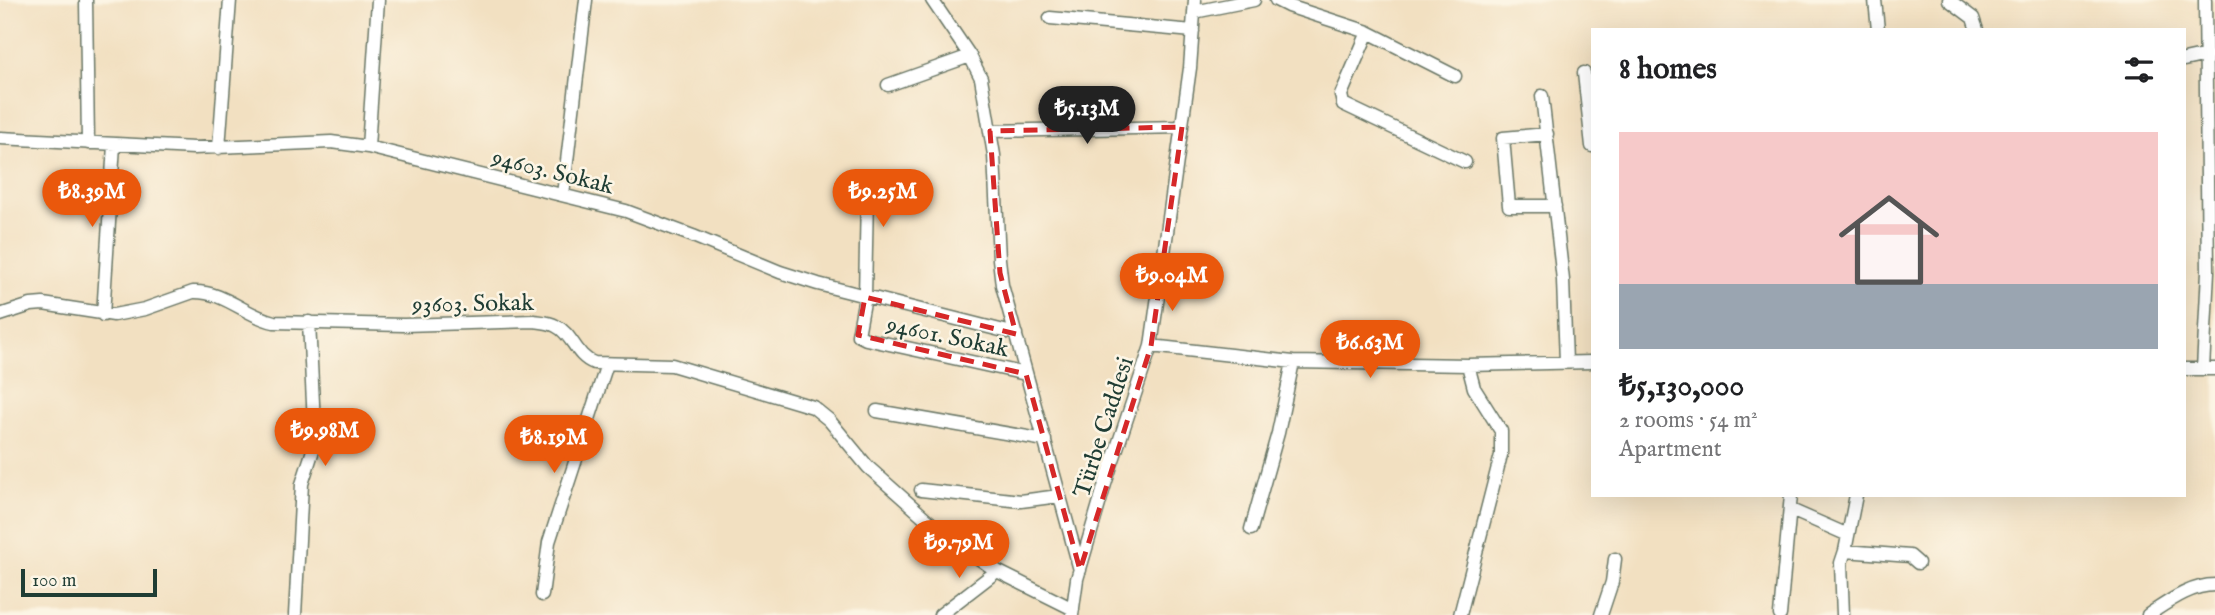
<!DOCTYPE html>
<html lang="en">
<head>
<meta charset="utf-8">
<style>
  body { margin:0; font-family:"IM FELL English",serif; background:#f2f2f2; color:#202124; height:100vh; display:flex; flex-direction:column; font-size:26px; white-space:nowrap }
  * { box-sizing:border-box; margin:0 }
  p { font-size:23px; color:#757577 }
  .icon { flex:none; width:38px; height:38px; fill:none; stroke:currentColor; stroke-width:2; stroke-linecap:round; stroke-linejoin:round }
  .map { position:relative; flex:1; overflow:hidden }
  .drawer { position:absolute; left:1591px; top:28px; width:595px; height:469px; display:flex; flex-direction:column; background:#fff; border-radius:0px; box-shadow:0 7px 28px #0002 }
  .drawer>* { flex:none }
  .scale { position:absolute; left:21px; bottom:18px; width:136px; box-sizing:border-box; padding-left:7px; border:4px solid #1f3d34; border-top:0; font-size:19px; line-height:24px; white-space:nowrap; color:#1f3d34; -webkit-text-stroke:5px #fcf5e5; paint-order:stroke }
  .price { position:absolute; translate:-50% -60px; padding:0 16px; border-radius:24px; background:#ea580c; color:#fff; font-size:23px; line-height:46px; filter:drop-shadow(0 2px 4px #0008) }
  .price::after { content:''; position:absolute; left:50%; top:42px; width:21px; height:16px; margin-left:-10px; background:inherit; clip-path:polygon(0 0,100% 0,50% 100%) }
  .price.selected { background:#222; color:#fff }
  ul { padding:0; list-style:none }
  li { display:grid; align-content:center; gap:14px; height:371px; padding:0 28px }
  li+li { border-top:2px solid #e0e0e0 }
  li span { display:grid; place-items:center; height:217px; border-radius:0px; color:#555 }
  li>.icon { margin-inline-start:auto }
  span .icon { width:126px; height:126px; fill:#fffc; stroke-width:1 }
  li b { font-size:30px }
  h2 { display:flex; justify-content:space-between; align-items:center; height:84px; padding:0 28px; font-size:30px }
  .map>svg:first-child { display:block }
  .lines { fill:none; stroke-linecap:round; stroke-linejoin:round }
  .minor-casing { stroke:#697665; stroke-width:15 }
  .minor { stroke:#fff; stroke-width:12 }
  .marked { fill:none; stroke:#d62828; stroke-width:5; stroke-dasharray:14 9; stroke-linejoin:round }
  .labels { text-anchor:middle; stroke-width:5; stroke-linejoin:round; paint-order:stroke }
  .street-label { font-size:24px; fill:#1f3d34; stroke:#fcf5e5 }
</style>
</head>
<body>
<div class="map">
<svg width="2215" height="615" viewBox="0 0 2215 615">
  <rect width="100%" height="100%" fill="#fcf5e5"/>
  <filter id="ink" filterUnits="userSpaceOnUse"><feTurbulence type="fractalNoise" baseFrequency=".0143" numOctaves="2"/><feDisplacementMap in="SourceGraphic" scale="14" xChannelSelector="R" yChannelSelector="G"/><feConvolveMatrix kernelMatrix="1 2 1 2 8 2 1 2 1" color-interpolation-filters="sRGB"/></filter>
  <filter id="wash" filterUnits="userSpaceOnUse"><feTurbulence type="fractalNoise" baseFrequency=".00686" numOctaves="4" result="noise"/><feDisplacementMap in="SourceGraphic" scale="28" xChannelSelector="R" yChannelSelector="G"/><feGaussianBlur stdDeviation="1.57" result="paint"/><feColorMatrix in="noise" values="0 0 0 0 0 0 0 0 0 0 0 0 0 0 0 0 0 1.4 0 .05"/><feComposite in="paint" operator="in"/></filter>
  <g filter="url(#wash)">
    <rect width="100%" height="100%" fill="#f2e0c1"/>
  </g>
  <g filter="url(#ink)">
    <g class="lines">
      <g class="minor-casing">
        <path id="minor" d="M 86,0 L 88,143
          M 932,0 L 970,56 L 981,78 L 994,155 L 999,259 L 1002,285 L 1080,570
          M 1276,0 L 1288,6 L 1368,32 L 1455,76
          M 1875,0 L 1878,30
          M 1949,0 L 1973,18 L 1977,30
          M 1194,12 L 1254,0
          M 1050,18 L 1193,31
          M 1368,32 L 1341,95 L 1343,104 L 1465,162
          M 2184,60 L 2207,55
          M 1584,73 L 1592,146
          M 888,85 L 970,56
          M 1542,96 L 1563,280 L 1566,362
          M 990,131 L 1182,127
          M 1547,134 L 1503,138 L 1509,206 L 1555,206
          M 0,138 L 194,148 L 331,142 L 368,147 L 626,211 L 693,236 L 780,272 L 818,284 L 1016,334
          M 368,147 L 378,0
          M 219,148 L 230,0
          M 859,177 L 866,186 L 867,196 L 865,297 L 858,335 L 866,339 L 1026,374
          M 563,195 L 586,0
          M 0,315 L 31,305 L 43,304 L 114,315 L 145,309 L 193,292 C 225,291 245,316 274,322 L 404,325 L 533,321 C 540,322 549,322 556,326 C 573,334 575,356 594,363 L 672,365 L 813,407 L 829,420 L 868,467 L 942,533 L 997,571 L 1073,609
          M 103,315 L 114,145
          M 1151,346 L 1293,362 L 1468,365 L 1592,362
          M 2184,369 L 2215,369
          M 2203,369 L 2208,271 L 2205,0
          M 877,411 L 1045,440
          M 921,490 L 1021,501 L 1059,496
          M 1791,510 L 1848,535
          M 1251,529 L 1278,433 L 1293,362
          M 1845,551 L 1910,556 L 1918,563
          M 542,595 L 549,542 L 607,364
          M 295,615 L 302,484 L 315,444 L 309,322
          M 940,615 L 997,571
          M 1072,615 L 1077,579 L 1105,484 L 1151,346 L 1190,68 L 1195,0
          M 1460,615 L 1501,455 L 1501,431 L 1474,388 L 1468,365
          M 1601,615 L 1612,582 L 1615,559
          M 1780,615 L 1791,495
          M 1843,615 L 1841,563 L 1845,551 L 1856,495
          M 2148,615 C 2168,602 2190,585 2215,585"/>
      </g>
      <use href="#minor" class="minor"/>
    </g>
  </g>
  <path class="marked" d="M 1182,127 L 1151,346 L 1080,570 L 1026,374 L 858,335 L 865,297 L 1016,334 L 1000,273 L 990,131 Z"/>
  <g class="labels">
    <g class="street-label">
      <text transform="translate(553 171) rotate(14)" y="8">94603. Sokak</text>
      <text transform="translate(473 303) rotate(-1)" y="8">93603. Sokak</text>
      <text transform="translate(948 336) rotate(12)" y="8">94601. Sokak</text>
      <text transform="translate(1103 427) rotate(-72)" y="8">Türbe Caddesi</text>
    </g>
  </g>
</svg>
<div class="scale">100 m</div>
<b class="price selected" style="left:1087px;top:146px">₺5.13M</b>
<b class="price" style="left:92px;top:229px">₺8.39M</b>
<b class="price" style="left:883px;top:229px">₺9.25M</b>
<b class="price" style="left:1172px;top:313px">₺9.04M</b>
<b class="price" style="left:1370px;top:380px">₺6.63M</b>
<b class="price" style="left:325px;top:468px">₺9.98M</b>
<b class="price" style="left:554px;top:475px">₺8.19M</b>
<b class="price" style="left:959px;top:580px">₺9.79M</b>
<section class="drawer">
<h2>8 homes<svg class="icon" aria-label="filters" viewBox="0 0 24 24"><path d="M4 7h16M4 17h16"/><circle cx="9" cy="7" r="2"/><circle cx="15" cy="17" r="2"/></svg></h2>
<ul>
<li><span style="background:linear-gradient(#f6c9c9 70%,#9aa5b1 0)"><svg class="icon" aria-label="home" viewBox="0 0 24 24"><path d="M3 11l9-7 9 7M6 9v11h12V9"/></svg></span><div><b>₺5,130,000</b><p>2 rooms · 54 m²</p><p>Apartment</p></div></li>
</ul>
</section>
</div>
</body>
</html>
